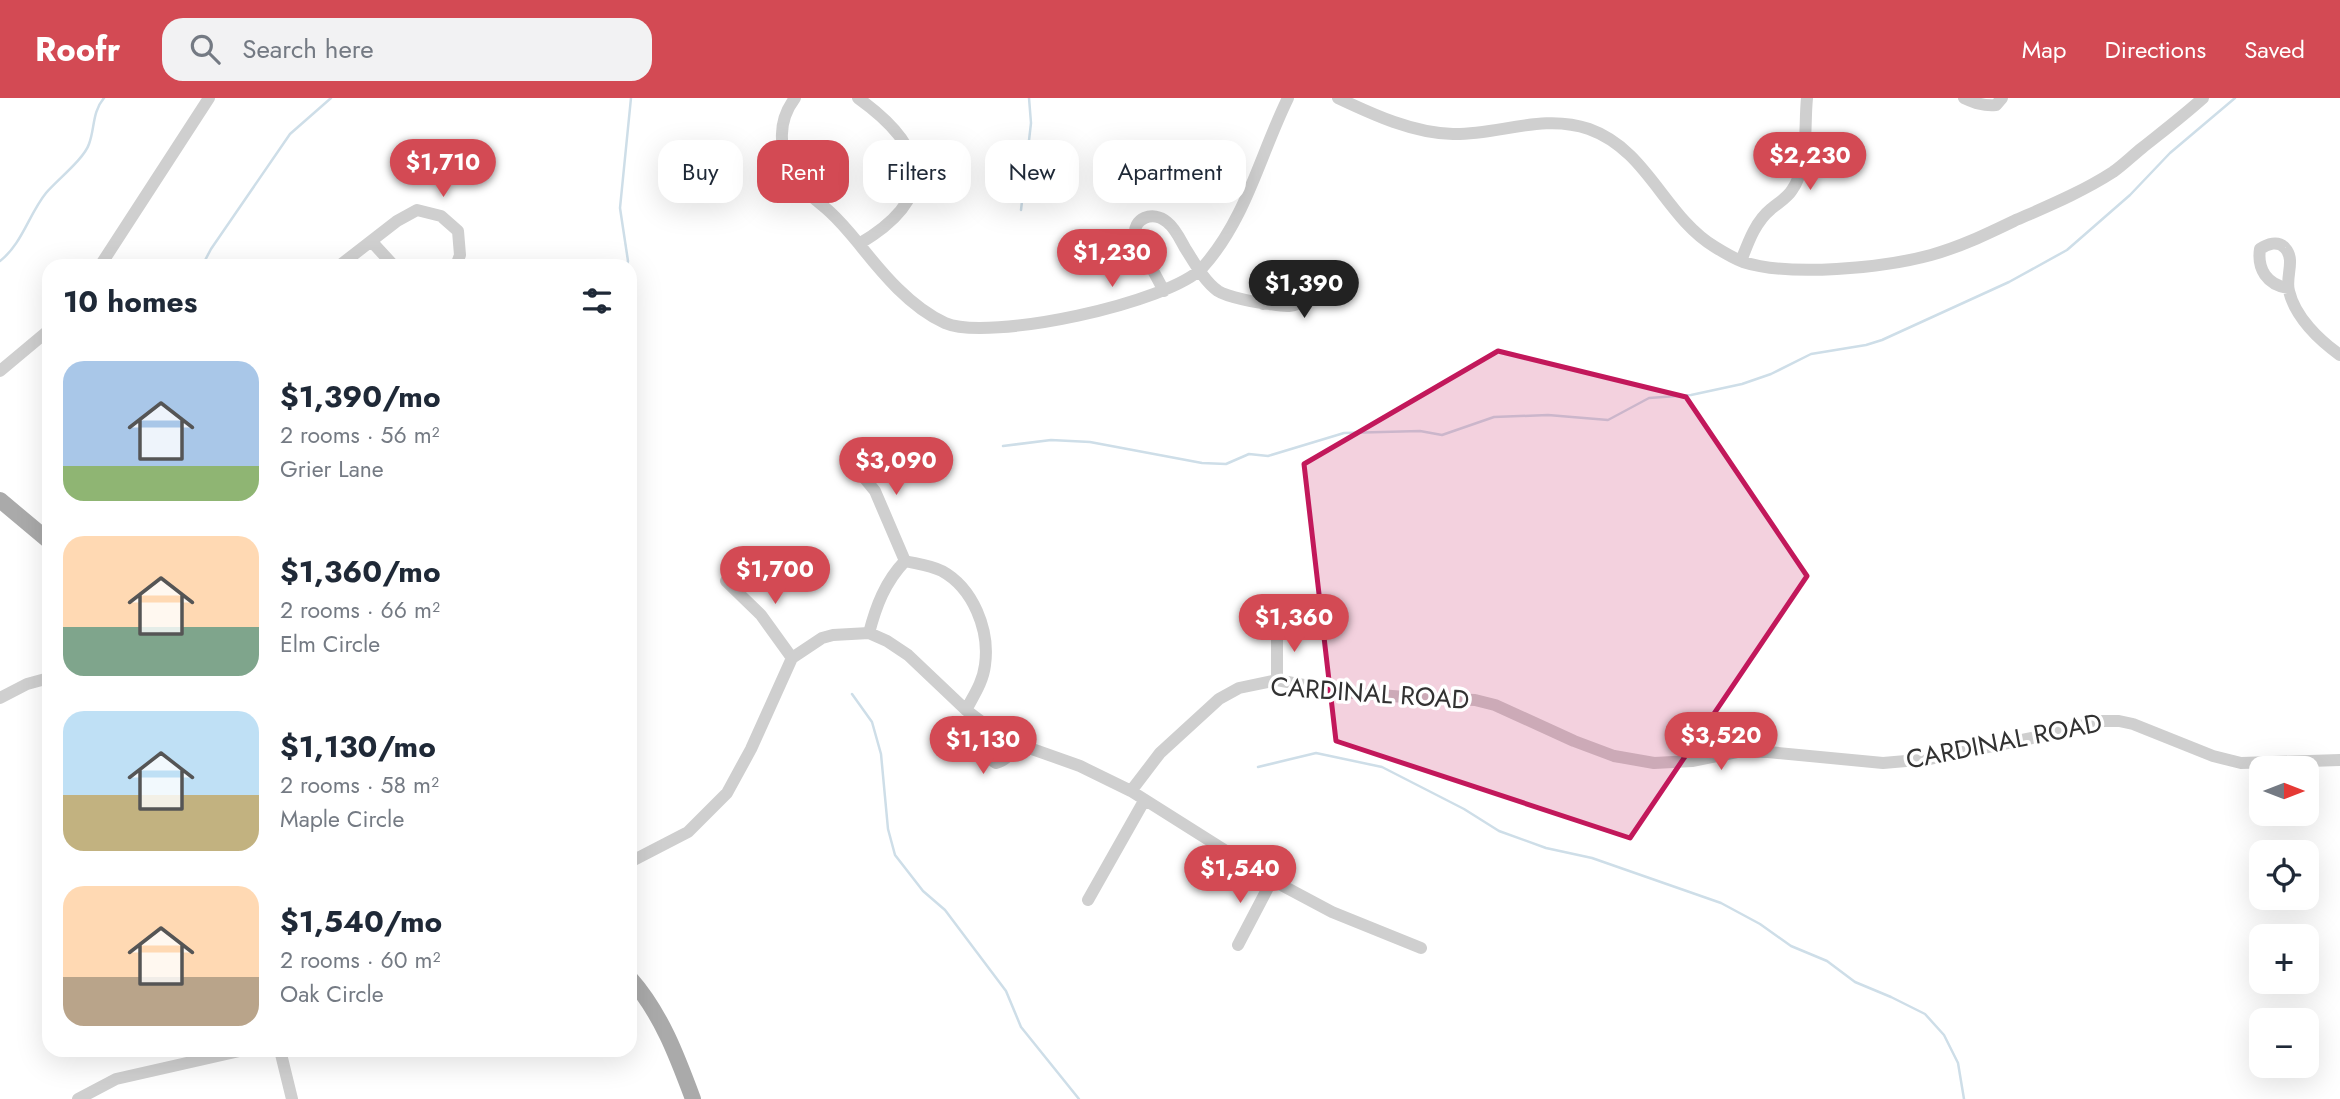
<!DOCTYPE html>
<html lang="en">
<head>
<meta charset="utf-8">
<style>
  body { margin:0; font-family:Jost,sans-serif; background:#f2f2f3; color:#1f2937; height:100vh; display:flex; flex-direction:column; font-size:26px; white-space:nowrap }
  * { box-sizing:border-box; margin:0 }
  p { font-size:23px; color:#747a83 }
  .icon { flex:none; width:38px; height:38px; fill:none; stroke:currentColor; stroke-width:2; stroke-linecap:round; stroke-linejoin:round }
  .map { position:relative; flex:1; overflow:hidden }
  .details { position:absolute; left:42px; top:161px; width:595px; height:798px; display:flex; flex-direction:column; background:#fff; border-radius:21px; box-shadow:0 7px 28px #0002 }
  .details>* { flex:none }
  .guide { position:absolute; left:658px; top:42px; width:665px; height:63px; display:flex; gap:14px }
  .needle { width:46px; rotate:90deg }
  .buttons { position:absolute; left:2249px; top:658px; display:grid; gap:14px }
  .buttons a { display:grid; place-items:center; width:70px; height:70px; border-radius:14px; background:#fff; box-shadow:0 7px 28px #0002; font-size:35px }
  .price { position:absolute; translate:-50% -60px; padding:0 16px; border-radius:24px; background:#d34a54; color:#fff; font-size:23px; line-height:46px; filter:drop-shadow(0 2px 4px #0008) }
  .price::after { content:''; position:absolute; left:50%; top:42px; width:21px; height:16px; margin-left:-10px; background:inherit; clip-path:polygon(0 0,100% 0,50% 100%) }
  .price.on { background:#222; color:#fff }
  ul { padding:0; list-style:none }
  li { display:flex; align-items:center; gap:21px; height:175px; padding:0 21px }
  li span { display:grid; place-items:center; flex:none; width:196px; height:140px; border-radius:21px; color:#555 }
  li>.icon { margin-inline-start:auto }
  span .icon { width:84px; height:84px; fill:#fffc; stroke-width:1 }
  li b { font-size:30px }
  h2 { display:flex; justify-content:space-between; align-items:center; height:84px; padding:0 21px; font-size:30px }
  .tag { padding:0 24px; border-radius:21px; background:#fff; box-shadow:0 7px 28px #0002; font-size:24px; line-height:63px }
  .tag.on { background:#d34a54; color:#fff }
  header { display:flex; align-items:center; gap:42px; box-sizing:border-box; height:98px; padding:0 35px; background:#d34a54; color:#fff }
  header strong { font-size:33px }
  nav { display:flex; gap:38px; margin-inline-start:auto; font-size:24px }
  .search { width:490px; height:63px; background:#f2f2f3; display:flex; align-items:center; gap:18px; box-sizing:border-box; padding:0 24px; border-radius:21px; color:#747a83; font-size:26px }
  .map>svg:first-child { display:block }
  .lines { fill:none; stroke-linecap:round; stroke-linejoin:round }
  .stream { stroke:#cedee8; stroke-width:2.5 }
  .minor { stroke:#cfcfcf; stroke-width:12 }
  .major { stroke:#aaa; stroke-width:16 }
  .marked { fill:#c2185b; fill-opacity:0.2; stroke:#c2185b; stroke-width:5; stroke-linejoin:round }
  .labels { text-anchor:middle; stroke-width:7; stroke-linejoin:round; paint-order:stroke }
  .street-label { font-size:26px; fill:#323232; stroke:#fff }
</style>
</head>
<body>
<header>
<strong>Roofr</strong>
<div class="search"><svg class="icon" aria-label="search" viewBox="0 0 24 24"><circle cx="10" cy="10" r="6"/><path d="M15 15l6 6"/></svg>Search here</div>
<nav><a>Map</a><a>Directions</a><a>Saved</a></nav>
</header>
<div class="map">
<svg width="2340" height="1001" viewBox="0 0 2340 1001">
  <rect width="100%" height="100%" fill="#fff"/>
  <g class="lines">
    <path class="stream" d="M 1021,112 L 1031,25 L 1029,0
      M 0,163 C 22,146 29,116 46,95 C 57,82 84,61 89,46 C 95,30 92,14 104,0
      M 202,168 L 211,151 L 290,36 L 331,0
      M 627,168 L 628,163 L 620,110 L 631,0
      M 1003,348 L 1051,342 L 1090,344 L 1202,365 L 1226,366 L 1249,356 L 1268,358 L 1344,335 L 1420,333 L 1442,337 L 1494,319 L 1548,317 L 1608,322 L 1649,300 L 1691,297 L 1742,286 L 1771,276 L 1811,256 L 1866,247 L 1882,242 L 2009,184 L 2067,152 L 2130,97 L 2170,55 L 2235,0
      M 852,596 L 872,624 L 881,656 L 888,731 L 895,757 L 923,793 L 945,812 L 1006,893 L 1021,929 L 1079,1001
      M 1258,669 L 1316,655 L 1382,669 L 1464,711 L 1499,733 L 1546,750 L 1592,760 L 1721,805 L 1760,826 L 1791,848 L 1827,863 L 1855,884 L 1891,899 L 1925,916 L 1944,937 L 1958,965 L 1964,1001"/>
    <path class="minor" d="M 795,0 C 786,12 781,25 782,41 C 782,81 803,90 830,114 C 841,124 850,135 859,146 C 939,99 928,50 858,0
      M 1338,0 C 1374,17 1413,35 1453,36 C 1499,37 1543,15 1589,31 C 1648,52 1664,118 1715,149 C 1723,154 1733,160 1743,164 C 1790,179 1883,170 1931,157 C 1960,149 1987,136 2014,123 C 2048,108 2082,94 2113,74 C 2123,67 2132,58 2142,50 C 2162,34 2183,18 2203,0
      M 1964,0 C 1975,5 1983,8 1996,7 L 2002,0
      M 372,144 L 394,168
      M 859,146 C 882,175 910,209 945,225 C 988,244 1170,205 1203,169 C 1246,121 1260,57 1288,0
      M 1741,163 C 1748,145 1755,124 1771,111 C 1778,105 1787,100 1792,92 C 1809,68 1804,28 1807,0
      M 100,168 L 209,0
      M 339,168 L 397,123 L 417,112 L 441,118 L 458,133 L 460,157 L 456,168
      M 2288,190 C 2267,187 2257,171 2260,151 C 2267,146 2278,142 2285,150 C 2296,162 2285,179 2289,193 C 2295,219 2319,242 2340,257
      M 1164,193 L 1135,139 C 1132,120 1153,112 1167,124 C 1175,130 1180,141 1185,150 C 1194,164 1204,183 1218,193 C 1227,199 1258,205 1270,206 C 1282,208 1295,211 1305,201 L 1306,189 L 1299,182 L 1284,182 L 1263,206
      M 0,273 L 49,232
      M 847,359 L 875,393 L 905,463
      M 726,483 L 761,517 L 792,560
      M 1277,530 L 1277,582
      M 869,535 C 876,508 885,484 905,463 C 918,466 930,467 942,473 C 973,490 990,532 985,567 C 983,584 974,597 966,612
      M 0,600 L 27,586 L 49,580
      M 995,634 L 985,653 L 987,659 L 996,665 C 1007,662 1010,656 1015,645
      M 1131,693 L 1160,655 L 1219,601 L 1239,590 L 1277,582 L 1341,594 L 1405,599 L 1475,602 L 1495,607 L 1574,643 L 1614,658 L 1654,665 L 1692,663 L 1737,654 L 1768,654 L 1883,665 L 1929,661 L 2032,640 L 2100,623 L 2119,623 L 2133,626 L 2213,658 L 2241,665 L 2340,662
      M 630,764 L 688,734 L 727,695 L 751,651 L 792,560 L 822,540 L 833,537 L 869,535 L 887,543 L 908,557 L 966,612 L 995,634 L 1015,645 L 1080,668 L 1131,693 L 1272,782 L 1332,814 L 1421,850
      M 1088,802 L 1144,703
      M 1238,847 L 1272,782
      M 280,952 L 292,1001
      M 78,1001 L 116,981 L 244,952"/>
    <path class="major" d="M 0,402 L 49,443
      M 630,880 C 661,915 677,958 693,1001"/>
  </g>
  <path class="marked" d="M 1498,253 L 1686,299 L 1807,478 L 1630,740 L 1336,643 L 1304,366 Z"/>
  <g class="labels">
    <g class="street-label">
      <text transform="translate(1370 595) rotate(4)" y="9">CARDINAL ROAD</text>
      <text transform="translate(2004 643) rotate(-11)" y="9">CARDINAL ROAD</text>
    </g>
  </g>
</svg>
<div class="buttons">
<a><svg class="needle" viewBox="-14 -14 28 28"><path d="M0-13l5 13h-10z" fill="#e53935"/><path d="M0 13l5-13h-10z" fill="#747a83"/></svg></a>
<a><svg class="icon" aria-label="locate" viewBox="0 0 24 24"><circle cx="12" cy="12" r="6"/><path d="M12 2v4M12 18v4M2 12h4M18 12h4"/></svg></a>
<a>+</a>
<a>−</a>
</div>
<b class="price" style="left:1810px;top:94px">$2,230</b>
<b class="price" style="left:443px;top:101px">$1,710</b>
<b class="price" style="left:1112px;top:191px">$1,230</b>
<b class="price on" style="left:1304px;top:222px">$1,390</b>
<b class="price" style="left:896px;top:399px">$3,090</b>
<b class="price" style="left:775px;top:508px">$1,700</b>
<b class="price" style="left:1294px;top:556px">$1,360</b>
<b class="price" style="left:1721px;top:674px">$3,520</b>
<b class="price" style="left:983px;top:678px">$1,130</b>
<b class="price" style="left:1240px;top:807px">$1,540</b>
<div class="guide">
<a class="tag">Buy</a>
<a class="tag on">Rent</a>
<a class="tag">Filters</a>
<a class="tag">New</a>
<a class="tag">Apartment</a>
</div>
<section class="details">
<h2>10 homes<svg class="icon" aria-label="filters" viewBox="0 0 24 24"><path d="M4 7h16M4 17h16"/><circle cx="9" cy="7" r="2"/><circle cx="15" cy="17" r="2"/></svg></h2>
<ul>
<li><span style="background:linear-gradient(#a9c7e8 75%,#8fb573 0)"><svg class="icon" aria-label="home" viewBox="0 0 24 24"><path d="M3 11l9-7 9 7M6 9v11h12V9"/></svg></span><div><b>$1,390/mo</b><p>2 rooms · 56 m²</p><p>Grier Lane</p></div></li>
<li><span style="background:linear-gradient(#ffd9b3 65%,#7fa58c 0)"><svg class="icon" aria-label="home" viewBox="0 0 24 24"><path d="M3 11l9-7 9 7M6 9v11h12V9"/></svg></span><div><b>$1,360/mo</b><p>2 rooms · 66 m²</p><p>Elm Circle</p></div></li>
<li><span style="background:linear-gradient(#bfe0f5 60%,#c2b280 0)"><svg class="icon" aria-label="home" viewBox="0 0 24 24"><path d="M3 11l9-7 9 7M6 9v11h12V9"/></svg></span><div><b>$1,130/mo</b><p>2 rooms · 58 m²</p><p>Maple Circle</p></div></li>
<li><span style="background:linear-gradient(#ffd9b3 65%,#b9a48a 0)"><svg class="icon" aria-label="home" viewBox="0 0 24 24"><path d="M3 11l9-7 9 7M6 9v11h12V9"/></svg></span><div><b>$1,540/mo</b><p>2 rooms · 60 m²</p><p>Oak Circle</p></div></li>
</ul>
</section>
</div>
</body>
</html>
